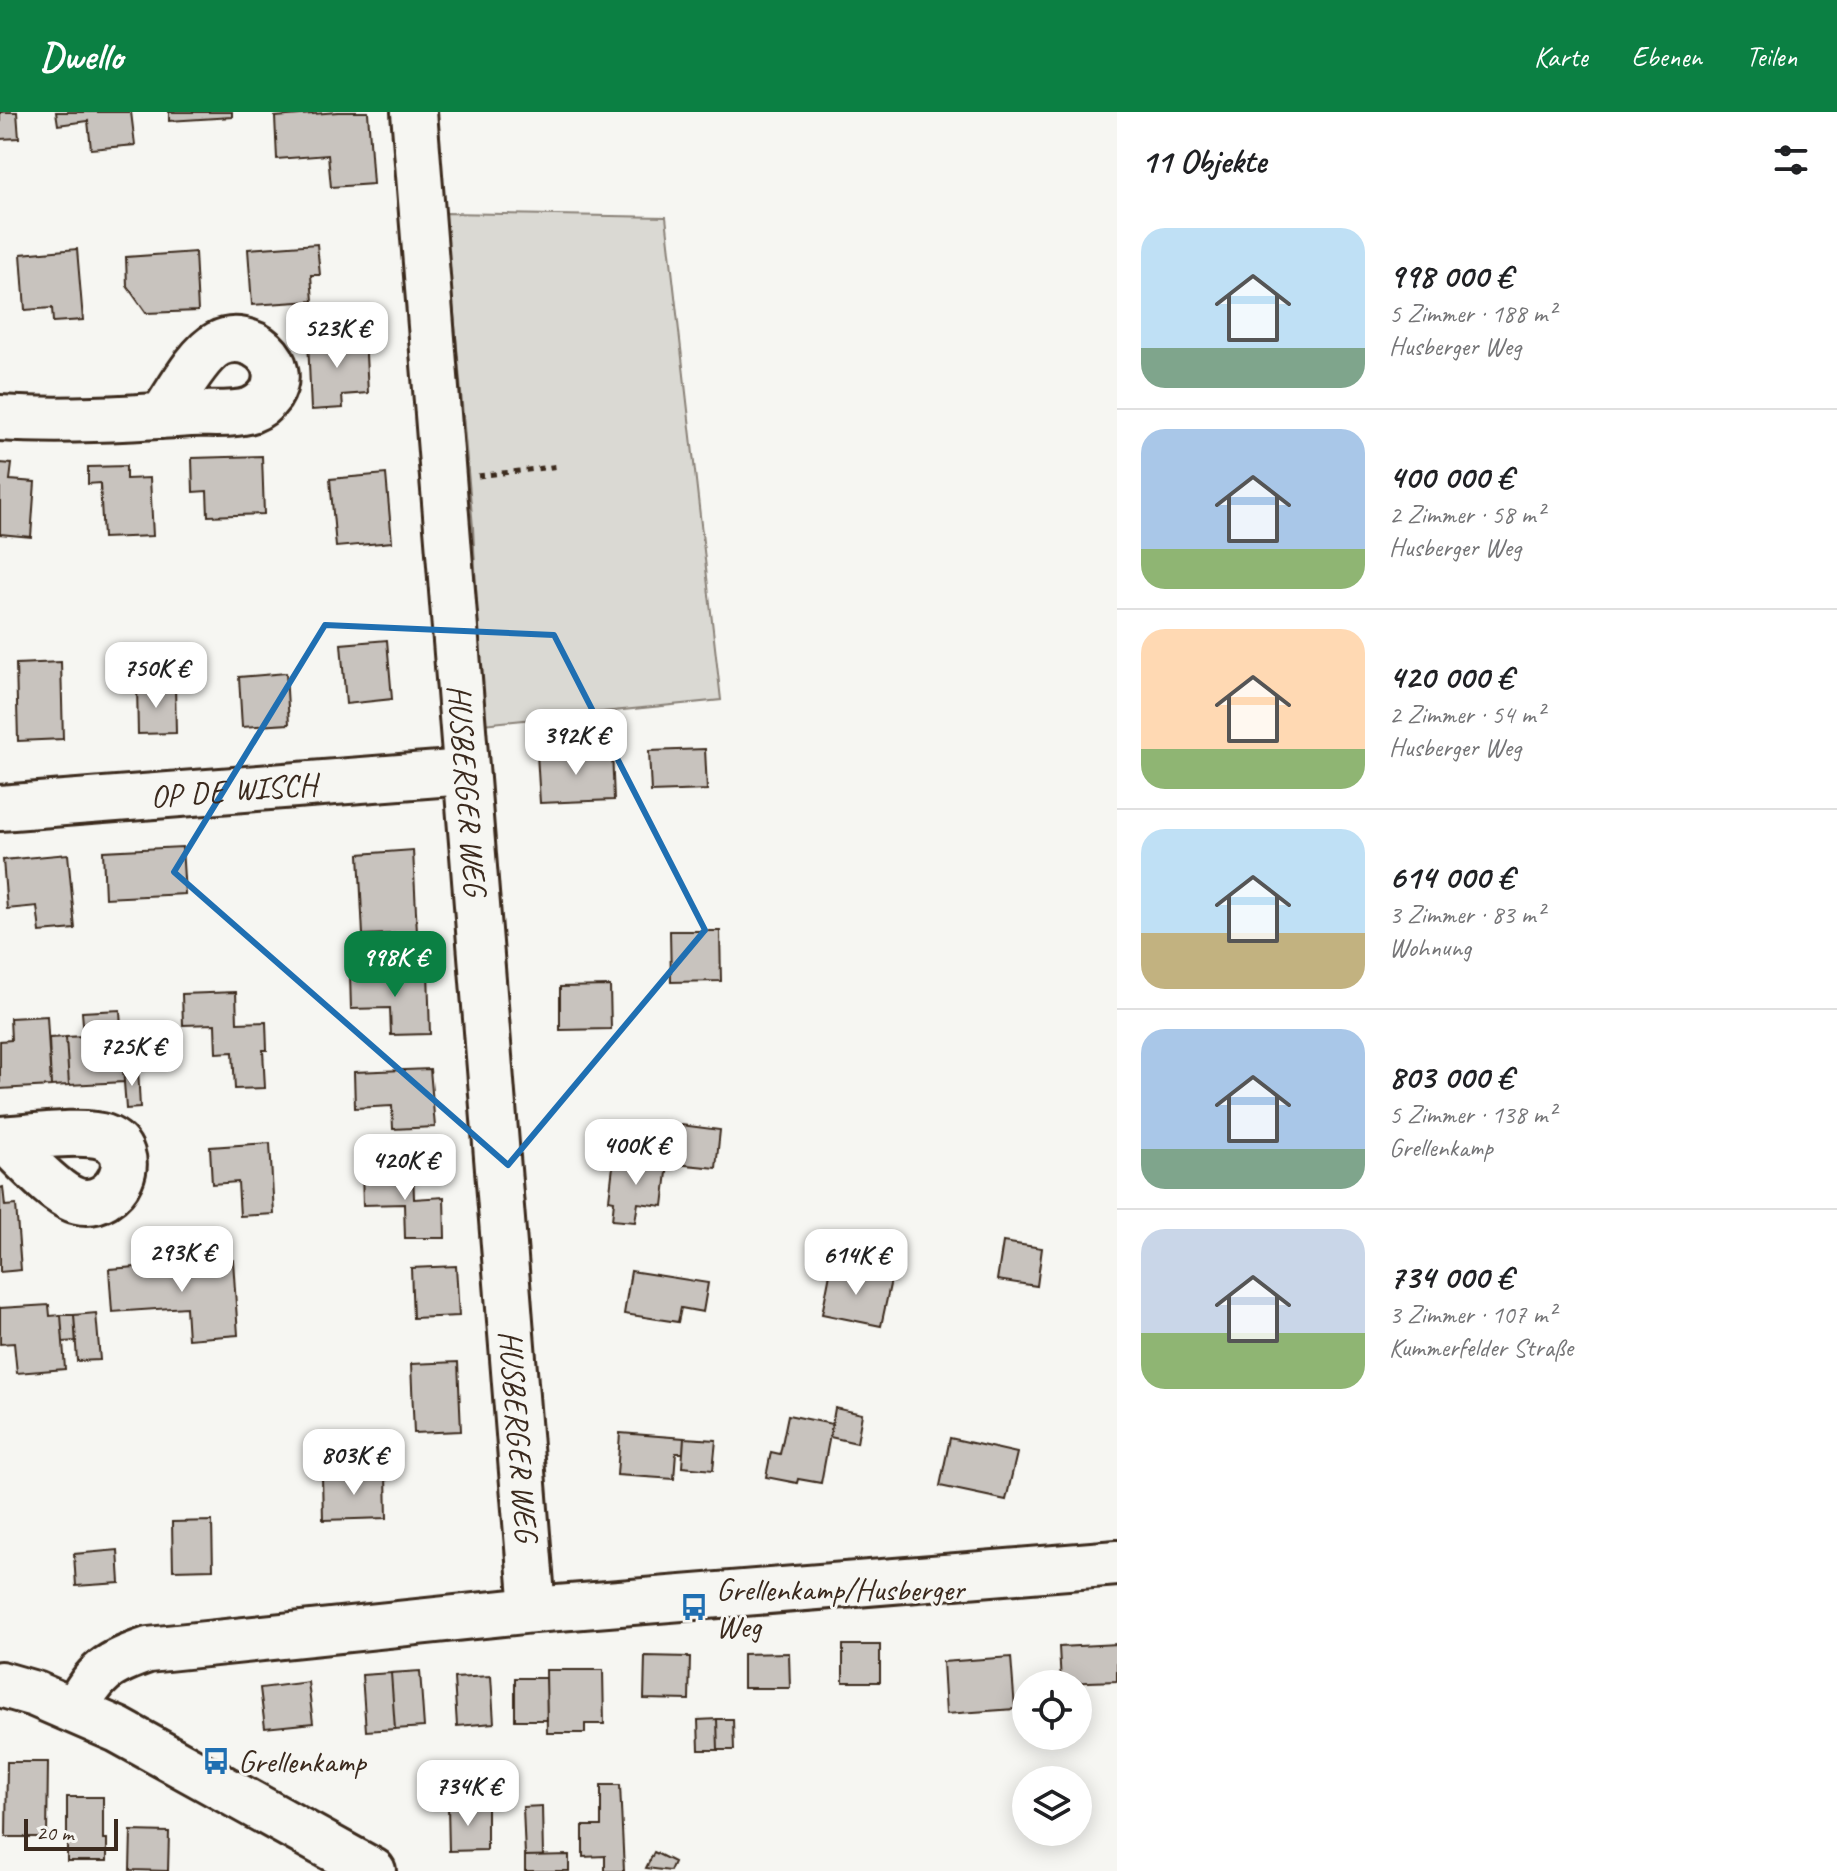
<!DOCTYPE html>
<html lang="de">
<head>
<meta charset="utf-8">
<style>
  body { margin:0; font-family:Caveat,sans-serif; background:#f2f2f2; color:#202124; height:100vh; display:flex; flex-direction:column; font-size:30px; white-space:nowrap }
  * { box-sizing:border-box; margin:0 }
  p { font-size:26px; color:#757577 }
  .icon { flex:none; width:44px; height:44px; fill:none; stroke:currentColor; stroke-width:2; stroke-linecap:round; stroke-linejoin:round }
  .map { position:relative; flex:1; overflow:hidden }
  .drawer { display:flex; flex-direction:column; background:#fff; width:720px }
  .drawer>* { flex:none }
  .controls { position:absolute; left:1012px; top:1558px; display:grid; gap:16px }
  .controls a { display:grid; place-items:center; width:80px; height:80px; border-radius:50%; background:#fff; box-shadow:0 4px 20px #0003; font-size:40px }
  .scale { position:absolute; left:24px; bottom:20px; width:94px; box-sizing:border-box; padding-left:8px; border:4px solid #3b2a1e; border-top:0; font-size:22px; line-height:28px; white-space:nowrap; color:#3b2a1e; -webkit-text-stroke:6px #f6f6f2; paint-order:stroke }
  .price { position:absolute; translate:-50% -68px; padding:0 18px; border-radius:16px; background:#fff; color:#222; font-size:26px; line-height:52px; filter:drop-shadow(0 2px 4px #0008) }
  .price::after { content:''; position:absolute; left:50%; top:48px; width:24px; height:18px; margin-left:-12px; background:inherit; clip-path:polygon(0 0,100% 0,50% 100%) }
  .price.active { background:#0b8043; color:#fff }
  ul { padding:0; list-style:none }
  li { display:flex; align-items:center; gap:24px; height:200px; padding:0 24px }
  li+li { border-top:2px solid #e0e0e0 }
  li span { display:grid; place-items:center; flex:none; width:224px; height:160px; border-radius:24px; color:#555 }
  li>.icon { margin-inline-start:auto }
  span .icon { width:96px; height:96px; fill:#fffc; stroke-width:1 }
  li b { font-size:34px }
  h2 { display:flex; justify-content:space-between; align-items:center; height:96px; padding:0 24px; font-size:34px }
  header { display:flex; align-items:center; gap:48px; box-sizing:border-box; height:112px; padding:0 40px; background:#0b8043; color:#fff }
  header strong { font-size:38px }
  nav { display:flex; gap:44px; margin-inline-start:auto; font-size:28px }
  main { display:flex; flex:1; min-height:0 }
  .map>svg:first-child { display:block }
  .green { fill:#dad9d3; stroke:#8a8278; stroke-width:2 }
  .building { fill:#c8c3be; stroke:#3b2a1e; stroke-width:2 }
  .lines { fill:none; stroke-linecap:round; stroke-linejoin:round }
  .minor-casing { stroke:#3b2a1e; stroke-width:50 }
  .path { stroke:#3b2a1e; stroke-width:5; stroke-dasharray:6 6; stroke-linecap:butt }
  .minor { stroke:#f6f6f2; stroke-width:44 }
  .marked { fill:none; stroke:#1f6fb2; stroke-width:6; stroke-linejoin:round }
  .labels { text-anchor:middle; stroke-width:6; stroke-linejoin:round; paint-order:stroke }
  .street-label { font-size:32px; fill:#3b2a1e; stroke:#f6f6f2 }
  .poi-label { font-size:32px; fill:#3b2a1e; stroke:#f6f6f2; text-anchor:start }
</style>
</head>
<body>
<header>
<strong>Dwello</strong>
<nav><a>Karte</a><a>Ebenen</a><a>Teilen</a></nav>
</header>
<main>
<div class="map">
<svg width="1117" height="1759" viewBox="0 0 1117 1759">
  <rect width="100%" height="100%" fill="#f6f6f2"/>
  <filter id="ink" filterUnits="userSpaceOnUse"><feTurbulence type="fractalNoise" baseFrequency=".0125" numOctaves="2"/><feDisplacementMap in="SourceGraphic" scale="16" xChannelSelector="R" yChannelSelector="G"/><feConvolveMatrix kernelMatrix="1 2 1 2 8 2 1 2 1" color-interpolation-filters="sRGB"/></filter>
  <g filter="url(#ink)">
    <path class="green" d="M 445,101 L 666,105 L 721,588 L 483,612 L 473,415 Z"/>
    <path class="building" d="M 0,0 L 17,0 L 19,26 L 0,27 Z
      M 56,0 L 131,0 L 135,33 L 91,37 L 88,9 L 58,13 Z
      M 169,0 L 232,0 L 232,5 L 169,9 Z
      M 338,0 L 368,0 L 373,72 L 331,75 L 328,43 L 277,47 L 275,5 Z
      M 317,132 L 320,163 L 311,163 L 313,189 L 252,193 L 248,137 Z
      M 77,137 L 83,208 L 53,210 L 52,196 L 25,198 L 21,142 Z
      M 195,140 L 198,199 L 146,201 L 127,174 L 126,145 Z
      M 365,224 L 368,281 L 342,283 L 343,296 L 311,298 L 308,227 Z
      M 262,344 L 264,402 L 208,404 L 207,379 L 193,380 L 192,346 Z
      M 0,351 L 12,352 L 10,368 L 35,370 L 31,425 L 0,422 Z
      M 126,354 L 126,367 L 150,366 L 153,424 L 103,426 L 100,371 L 88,372 L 88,355 Z
      M 386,362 L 392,430 L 336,435 L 330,367 Z
      M 387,528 L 392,587 L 346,592 L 341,532 Z
      M 61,550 L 63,627 L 18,629 L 16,552 Z
      M 286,561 L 289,612 L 242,615 L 239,565 Z
      M 175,573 L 176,621 L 138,622 L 137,574 Z
      M 705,637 L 707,678 L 651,680 L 649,639 Z
      M 612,639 L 614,688 L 540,691 L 537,642 Z
      M 182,735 L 185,782 L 105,786 L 103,739 Z
      M 413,738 L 417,821 L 363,823 L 359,742 Z
      M 68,742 L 75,817 L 40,820 L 37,794 L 7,797 L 3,748 Z
      M 670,819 L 720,819 L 721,869 L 671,870 Z
      M 428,859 L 430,922 L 391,923 L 390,896 L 351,897 L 350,862 Z
      M 610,874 L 611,917 L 560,918 L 560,875 Z
      M 236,880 L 237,911 L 266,910 L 267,938 L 263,938 L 265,976 L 235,977 L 233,940 L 216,941 L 215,912 L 183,913 L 182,882 Z
      M 120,898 L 124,970 L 69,973 L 66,925 L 84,924 L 82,900 Z
      M 47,904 L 51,974 L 0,977 L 0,929 L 11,928 L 10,906 Z
      M 66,925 L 69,973 L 51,974 L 49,926 Z
      M 123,956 L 138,956 L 140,996 L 126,997 Z
      M 430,957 L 435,1015 L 393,1017 L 392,994 L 355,996 L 354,960 Z
      M 681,1013 L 720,1018 L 716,1056 L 676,1052 Z
      M 270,1031 L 274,1102 L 240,1104 L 238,1070 L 212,1072 L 210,1035 Z
      M 614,1046 L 668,1052 L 663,1094 L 638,1091 L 635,1110 L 612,1108 L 614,1089 L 609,1088 Z
      M 413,1057 L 414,1087 L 444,1085 L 445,1126 L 405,1126 L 404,1092 L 363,1093 L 362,1058 Z
      M 3,1075 L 5,1094 L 16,1093 L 21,1158 L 0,1160 L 0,1076 Z
      M 1003,1130 L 1042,1136 L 1037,1174 L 997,1168 Z
      M 233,1148 L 238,1223 L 188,1227 L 186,1195 L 112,1200 L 109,1157 Z
      M 456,1154 L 459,1204 L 413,1206 L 411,1156 Z
      M 831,1156 L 891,1168 L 881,1214 L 822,1202 Z
      M 631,1159 L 708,1171 L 703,1200 L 681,1196 L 678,1210 L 624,1202 Z
      M 49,1193 L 50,1204 L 61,1203 L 65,1257 L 17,1261 L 14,1231 L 0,1232 L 0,1196 Z
      M 96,1201 L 100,1248 L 77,1249 L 74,1203 Z
      M 61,1203 L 74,1203 L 76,1229 L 63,1230 Z
      M 458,1250 L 461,1319 L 414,1321 L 411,1252 Z
      M 835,1296 L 862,1302 L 857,1331 L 830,1325 Z
      M 788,1303 L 832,1312 L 821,1371 L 798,1367 L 797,1371 L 766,1365 L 771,1340 L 780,1342 Z
      M 620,1321 L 684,1326 L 683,1341 L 676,1341 L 674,1367 L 617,1363 Z
      M 684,1326 L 716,1328 L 713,1358 L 682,1355 Z
      M 950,1326 L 1017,1341 L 1006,1388 L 940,1374 Z
      M 386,1362 L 387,1406 L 323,1408 L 322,1364 Z
      M 212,1409 L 213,1457 L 173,1458 L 172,1410 Z
      M 118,1438 L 120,1471 L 76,1474 L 74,1442 Z
      M 1117,1532 L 1117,1569 L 1061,1571 L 1059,1535 Z
      M 843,1533 L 880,1533 L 880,1570 L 843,1570 Z
      M 789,1541 L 790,1576 L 743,1576 L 743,1542 Z
      M 645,1544 L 690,1545 L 689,1588 L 644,1587 Z
      M 1011,1545 L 1015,1597 L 946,1602 L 943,1550 Z
      M 546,1558 L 603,1558 L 604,1612 L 585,1612 L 585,1621 L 547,1621 Z
      M 420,1559 L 424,1615 L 395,1617 L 391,1561 Z
      M 391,1561 L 395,1617 L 366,1619 L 362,1563 Z
      M 491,1564 L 494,1611 L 457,1614 L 454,1566 Z
      M 515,1566 L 546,1566 L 547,1608 L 515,1608 Z
      M 308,1570 L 313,1611 L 265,1616 L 260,1576 Z
      M 717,1607 L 733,1607 L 734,1638 L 718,1638 Z
      M 717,1607 L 718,1638 L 699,1638 L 698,1608 Z
      M 7,1650 L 48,1650 L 47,1725 L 6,1725 Z
      M 601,1673 L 620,1673 L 624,1759 L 605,1759 L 605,1744 L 583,1745 L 583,1714 L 601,1714 Z
      M 67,1685 L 103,1685 L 103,1727 L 107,1727 L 107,1749 L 67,1749 Z
      M 448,1693 L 487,1693 L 487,1738 L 449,1739 Z
      M 542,1694 L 543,1744 L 525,1744 L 523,1695 Z
      M 131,1719 L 169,1720 L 168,1759 L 130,1758 Z
      M 654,1740 L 674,1750 L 670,1759 L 646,1756 Z
      M 569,1743 L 569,1759 L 525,1759 L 525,1744 Z"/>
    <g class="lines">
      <g class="minor-casing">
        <g id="minor">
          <path id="s1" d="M 414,0 L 533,1498"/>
          <path d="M 0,306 C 64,310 126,306 190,302 C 209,301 233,304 251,298 C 259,295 265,290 270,283 C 291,250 250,216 218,232 C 198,242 176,284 162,304"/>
          <path id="s2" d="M 0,696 L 465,660"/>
          <path d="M 0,1027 C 25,1026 82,1017 104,1025 C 144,1040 117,1098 78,1089 C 56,1084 21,1043 3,1027"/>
          <path d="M 0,1572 L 35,1582 L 118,1618 L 373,1759"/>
          <path d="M 76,1598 C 94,1560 109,1551 148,1538 L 533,1498 L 1117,1451"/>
        </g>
      </g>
      <path class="path" d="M 478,364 L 560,354"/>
      <use href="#minor" class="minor"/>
    </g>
  </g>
  <path class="marked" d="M 325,513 L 554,523 L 705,818 L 508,1053 L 174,760 Z"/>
  <defs>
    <g id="bus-bare" transform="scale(2.16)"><path d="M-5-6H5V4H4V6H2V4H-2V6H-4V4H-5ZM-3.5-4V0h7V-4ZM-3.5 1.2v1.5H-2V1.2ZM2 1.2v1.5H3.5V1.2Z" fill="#1f6fb2" stroke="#f6f6f2" stroke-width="2.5" paint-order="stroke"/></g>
  </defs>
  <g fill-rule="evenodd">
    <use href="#bus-bare" x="694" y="1495"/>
    <use href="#bus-bare" x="216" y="1649"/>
  </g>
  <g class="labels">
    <g class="street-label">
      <text dy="11" stroke="none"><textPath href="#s1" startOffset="680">HUSBERGER WEG</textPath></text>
      <text dy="11" stroke="none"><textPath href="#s2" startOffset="234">OP DE WISCH</textPath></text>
      <text dy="11" stroke="none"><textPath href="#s1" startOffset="1328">HUSBERGER WEG</textPath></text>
    </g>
    <g class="poi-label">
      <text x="716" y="1488">Grellenkamp/Husberger<tspan x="716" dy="37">Weg</tspan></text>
      <text x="238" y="1660">Grellenkamp</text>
    </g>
  </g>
</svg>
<div class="controls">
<a><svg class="icon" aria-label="locate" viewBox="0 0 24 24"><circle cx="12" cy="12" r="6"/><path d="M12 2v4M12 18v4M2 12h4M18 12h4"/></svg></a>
<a><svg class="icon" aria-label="layers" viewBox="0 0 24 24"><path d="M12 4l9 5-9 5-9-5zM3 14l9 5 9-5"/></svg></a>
</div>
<div class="scale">20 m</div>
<b class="price" style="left:337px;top:258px">523K €</b>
<b class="price" style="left:156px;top:598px">750K €</b>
<b class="price" style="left:576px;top:665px">392K €</b>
<b class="price active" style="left:395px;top:887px">998K €</b>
<b class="price" style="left:132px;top:976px">725K €</b>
<b class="price" style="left:636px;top:1075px">400K €</b>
<b class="price" style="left:405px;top:1090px">420K €</b>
<b class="price" style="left:182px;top:1182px">293K €</b>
<b class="price" style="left:856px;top:1185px">614K €</b>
<b class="price" style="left:354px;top:1385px">803K €</b>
<b class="price" style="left:468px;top:1716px">734K €</b>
</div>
<section class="drawer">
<h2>11 Objekte<svg class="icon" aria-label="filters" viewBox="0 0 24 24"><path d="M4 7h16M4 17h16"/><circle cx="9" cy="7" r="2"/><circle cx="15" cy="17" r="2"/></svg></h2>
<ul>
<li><span style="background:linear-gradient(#bfe0f5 75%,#7fa58c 0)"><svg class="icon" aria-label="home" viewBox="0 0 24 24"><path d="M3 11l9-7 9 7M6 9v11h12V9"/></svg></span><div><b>998 000 €</b><p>5 Zimmer · 188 m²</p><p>Husberger Weg</p></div></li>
<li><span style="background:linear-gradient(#a9c7e8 75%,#8fb573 0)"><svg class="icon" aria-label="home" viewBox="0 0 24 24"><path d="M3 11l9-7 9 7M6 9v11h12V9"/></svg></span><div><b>400 000 €</b><p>2 Zimmer · 58 m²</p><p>Husberger Weg</p></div></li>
<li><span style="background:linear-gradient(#ffd9b3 75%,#8fb573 0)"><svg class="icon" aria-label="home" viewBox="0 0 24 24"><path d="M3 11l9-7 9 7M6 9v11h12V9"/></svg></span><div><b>420 000 €</b><p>2 Zimmer · 54 m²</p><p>Husberger Weg</p></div></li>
<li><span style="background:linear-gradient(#bfe0f5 65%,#c2b280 0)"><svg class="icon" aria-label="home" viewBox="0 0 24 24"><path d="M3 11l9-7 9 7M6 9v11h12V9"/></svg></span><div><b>614 000 €</b><p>3 Zimmer · 83 m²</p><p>Wohnung</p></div></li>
<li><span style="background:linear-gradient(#a9c7e8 75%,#7fa58c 0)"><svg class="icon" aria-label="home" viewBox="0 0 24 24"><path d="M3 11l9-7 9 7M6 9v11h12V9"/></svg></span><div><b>803 000 €</b><p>5 Zimmer · 138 m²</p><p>Grellenkamp</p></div></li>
<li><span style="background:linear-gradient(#c9d6e8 65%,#8fb573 0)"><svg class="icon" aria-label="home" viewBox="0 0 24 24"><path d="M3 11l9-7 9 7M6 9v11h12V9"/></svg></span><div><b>734 000 €</b><p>3 Zimmer · 107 m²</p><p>Kummerfelder Straße</p></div></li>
</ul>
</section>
</main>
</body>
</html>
